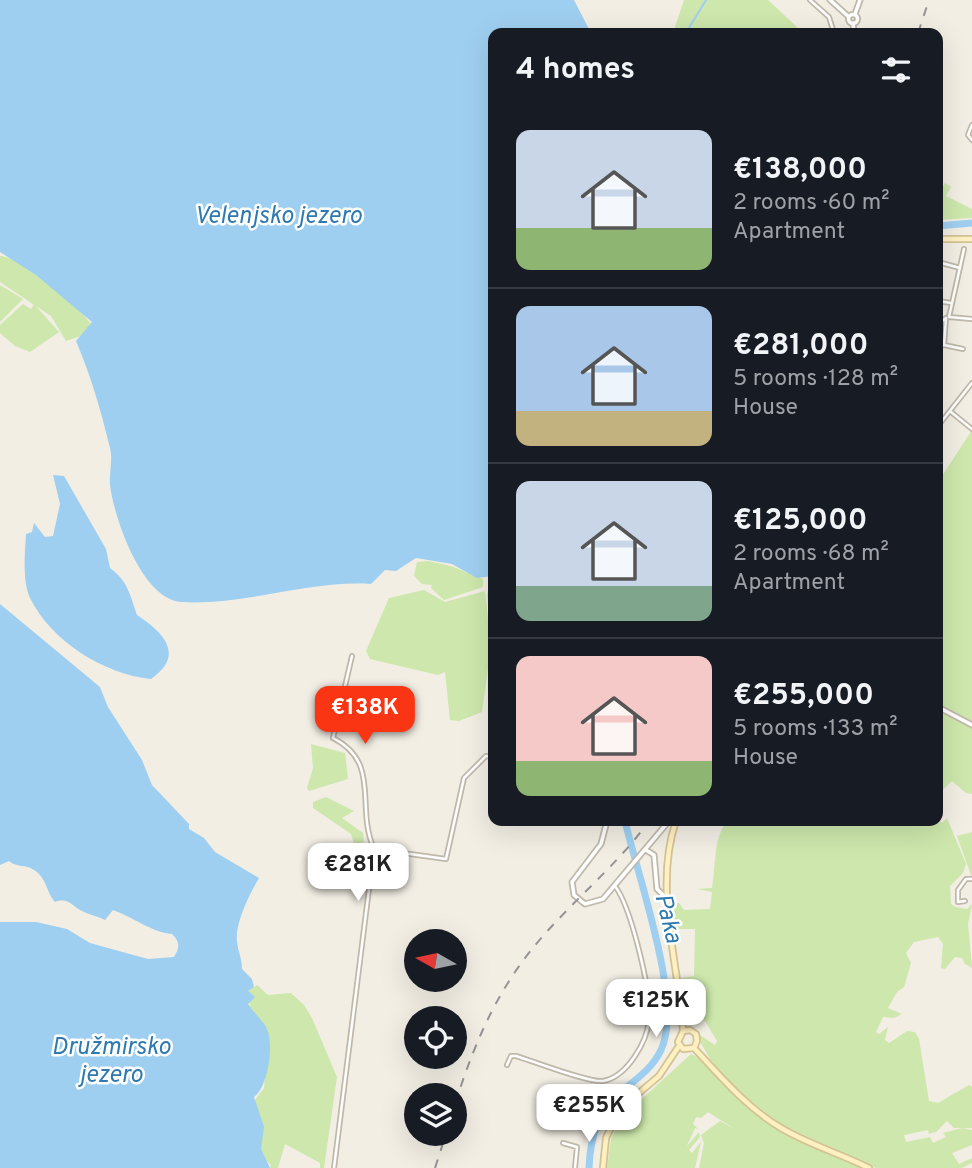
<!DOCTYPE html>
<html lang="en">
<head>
<meta charset="utf-8">
<style>
  body { margin:0; font-family:Overpass,sans-serif; background:#242831; color:#f1f3f6; height:100vh; display:flex; flex-direction:column; font-size:26px; white-space:nowrap }
  * { box-sizing:border-box; margin:0 }
  p { font-size:23px; color:#9ea1a6 }
  .icon { flex:none; width:38px; height:38px; fill:none; stroke:currentColor; stroke-width:2; stroke-linecap:round; stroke-linejoin:round }
  .map { position:relative; flex:1; overflow:hidden }
  .sheet { position:absolute; left:488px; top:28px; width:455px; height:798px; display:flex; flex-direction:column; background:#171b24; border-radius:14px; box-shadow:0 7px 28px #0002 }
  .sheet>* { flex:none }
  .needle { width:46px; rotate:279deg }
  .fabs { position:absolute; left:404px; top:929px; display:grid; gap:14px }
  .fabs a { display:grid; place-items:center; width:63px; height:63px; border-radius:50%; background:#171b24; box-shadow:0 7px 28px #0002; font-size:35px }
  .price { position:absolute; translate:-50% -60px; padding:0 16px; border-radius:14px; background:#fff; color:#222; font-size:23px; line-height:46px; filter:drop-shadow(0 2px 4px #0008) }
  .price::after { content:''; position:absolute; left:50%; top:42px; width:21px; height:16px; margin-left:-10px; background:inherit; clip-path:polygon(0 0,100% 0,50% 100%) }
  .price.on { background:#fa3513; color:#fff }
  ul { padding:0; list-style:none }
  li { display:flex; align-items:center; gap:21px; height:175px; padding:0 28px }
  li+li { border-top:2px solid #363941 }
  li span { display:grid; place-items:center; flex:none; width:196px; height:140px; border-radius:14px; color:#555 }
  li>.icon { margin-inline-start:auto }
  span .icon { width:84px; height:84px; fill:#fffc; stroke-width:1 }
  li b { font-size:30px }
  h2 { display:flex; justify-content:space-between; align-items:center; height:84px; padding:0 28px; font-size:30px }
  .map>svg:first-child { display:block }
  .green { fill:#cde7ac }
  .water { fill:#9fcff0 }
  .lines { fill:none; stroke-linecap:round; stroke-linejoin:round }
  .stream { stroke:#9fcff0; stroke-width:2 }
  .river { stroke:#9fcff0; stroke-width:7 }
  .minor-casing { stroke:#c0b8aa; stroke-width:6 }
  .tertiary-casing { stroke:#c0b8aa; stroke-width:7 }
  .secondary-casing { stroke:#d3c294; stroke-width:8 }
  .minor { stroke:#fff; stroke-width:2.5 }
  .tertiary { stroke:#fff; stroke-width:3.5 }
  .secondary { stroke:#fff0c2; stroke-width:4.5 }
  .rail { stroke:#949494; stroke-width:2; stroke-dasharray:9 9; stroke-linecap:butt }
  .labels { text-anchor:middle; stroke-width:5; stroke-linejoin:round; paint-order:stroke }
  .water-label { font-size:24px; font-style:italic; fill:#2e79b0; stroke:#fff }
</style>
</head>
<body>
<div class="map">
<svg width="972" height="1168" viewBox="0 0 972 1168">
  <rect width="100%" height="100%" fill="#f2eee4"/>
  <path class="green" d="M 684,0 L 768,0 L 799,29 L 811,33 L 673,33 Z
    M 945,183 L 951,187 L 946,196 L 972,209 L 972,218 L 938,220 L 938,193 Z
    M 0,256 C 22,257 77,304 91,324 L 81,336 L 66,341 L 51,316 L 0,282 Z
    M 0,285 L 23,299 L 0,322 Z
    M 23,304 L 31,309 L 34,304 L 59,332 L 30,352 L 15,346 L 0,333 L 0,325 Z
    M 972,430 L 972,794 L 966,793 L 952,781 L 938,794 L 938,631 L 941,621 L 938,616 L 938,482 Z
    M 428,561 L 451,566 L 483,579 L 483,587 L 444,600 L 431,588 L 432,585 L 422,584 L 414,576 L 417,562 Z
    M 493,581 L 490,588 L 493,597 L 493,662 L 487,594 Z
    M 424,590 L 445,602 L 485,591 L 491,647 L 482,712 L 459,721 L 450,720 L 445,672 L 438,675 L 370,659 L 366,651 L 389,598 Z
    M 311,744 L 345,753 L 348,779 L 309,791 L 307,788 L 313,768 Z
    M 326,797 L 354,811 L 342,818 L 363,833 L 364,842 L 361,845 L 354,844 L 351,834 L 313,808 L 313,802 Z
    M 947,818 L 966,864 L 963,873 L 950,886 L 951,904 L 955,907 L 967,909 L 972,904 L 968,924 L 972,968 L 965,964 L 962,958 L 955,957 L 945,969 L 941,968 L 943,944 L 938,937 L 914,942 L 906,953 L 911,963 L 904,987 L 897,992 L 888,1008 L 902,1014 L 894,1018 L 883,1017 L 876,1032 L 879,1034 L 888,1027 L 885,1040 L 889,1043 L 907,1031 L 915,1032 L 919,1039 L 929,1101 L 938,1103 L 969,1085 L 972,1087 L 972,1128 L 954,1128 L 947,1121 L 936,1132 L 929,1134 L 928,1130 L 904,1135 L 906,1142 L 930,1137 L 933,1143 L 946,1137 L 943,1133 L 962,1128 L 972,1130 L 972,1145 L 952,1153 L 959,1164 L 972,1158 L 972,1163 L 962,1168 L 876,1168 L 782,1125 L 736,1090 L 710,1059 L 698,1038 L 700,1035 L 715,1045 L 717,1041 L 705,1021 L 686,1016 L 681,978 L 694,976 L 695,929 L 675,929 L 672,904 L 679,903 L 684,910 L 710,909 L 712,892 L 697,889 L 712,888 C 716,865 713,839 727,821 L 938,819 L 942,823 Z
    M 972,832 L 972,878 L 957,836 Z
    M 257,985 L 268,995 L 291,993 L 304,1005 L 312,1018 L 337,1077 L 324,1168 L 320,1168 L 320,1163 L 285,1144 L 278,1168 L 270,1168 L 271,1165 L 261,1156 L 255,1100 L 264,1088 L 268,1038 L 250,1008 L 248,991 Z
    M 691,1054 C 711,1061 732,1096 751,1110 C 784,1135 824,1151 862,1168 L 699,1168 L 704,1143 L 701,1135 L 720,1121 L 736,1130 L 708,1112 L 701,1118 L 696,1117 L 693,1124 L 698,1129 L 695,1128 L 687,1146 L 699,1132 L 700,1137 L 689,1150 L 692,1153 L 701,1142 L 695,1168 L 607,1168 L 611,1139 L 621,1118 Z"/>
  <path class="water" d="M 0,0 L 574,0 L 591,33 L 494,33 L 493,576 L 477,578 L 452,564 L 416,558 L 396,571 L 385,570 L 371,584 C 309,580 244,606 181,602 C 142,599 114,518 110,485 C 109,473 113,460 110,448 C 101,411 91,376 76,341 L 92,322 L 36,275 L 0,252 Z
    M 53,475 L 64,476 L 106,549 L 110,568 C 128,581 130,595 137,615 C 163,632 186,655 151,679 C 104,674 52,642 30,598 C 22,581 25,552 26,534 L 32,532 L 34,523 L 45,537 L 53,536 L 60,504 Z
    M 0,604 L 100,687 L 108,707 L 142,760 L 152,785 L 189,824 L 189,829 L 204,838 L 215,852 L 259,878 C 250,893 235,923 237,941 C 238,952 242,958 242,969 L 252,979 L 254,987 L 248,991 L 255,997 L 248,1004 C 253,1012 262,1020 266,1027 C 275,1043 268,1087 254,1097 L 264,1127 L 261,1149 L 270,1168 L 0,1168 L 0,922 L 36,922 L 67,929 L 90,943 L 148,959 L 174,957 C 180,947 180,942 172,934 C 151,932 133,917 113,910 L 105,920 C 98,916 89,915 82,911 C 72,906 68,897 55,902 C 46,892 47,878 34,870 C 26,864 17,868 9,861 L 0,865 Z"/>
  <g class="lines">
    <path class="stream" d="M 686,33 L 706,0"/>
    <path class="river" d="M 938,226 L 972,223
      M 589,1168 C 590,1142 596,1113 617,1095 C 633,1081 651,1071 661,1050 C 684,1003 637,874 625,821"/>
    <g class="minor-casing">
      <path id="minor" d="M 810,0 L 829,17 L 834,33
        M 972,125 L 968,135 L 972,140
        M 938,262 L 960,268
        M 938,301 L 951,303
        M 949,317 L 964,249
        M 949,317 L 972,319
        M 938,324 L 946,318
        M 944,345 L 963,349
        M 938,346 L 944,345 L 946,318
        M 951,412 L 972,429
        M 938,426 L 972,383
        M 352,656 L 333,738 C 382,763 355,807 374,849
        M 965,901 L 958,902 L 958,890 L 966,879 L 972,879
        M 507,1065 L 511,1056 L 516,1056 C 533,1061 589,1083 603,1081 C 627,1077 647,1042 649,1020 C 652,993 631,907 615,886
        M 563,1143 L 577,1147 L 575,1168
        M 334,1168 L 374,849 L 446,859 L 464,778 L 486,756 L 494,757"/>
    </g>
    <g class="tertiary-casing">
      <path id="tertiary" d="M 830,0 L 849,17
        M 855,14 L 860,0
        M848.5 19a4.5 4.5 0 1 1 9 0a4.5 4.5 0 1 1-9 0Z
        M 853,23 L 854,33
        M 938,707 L 972,725
        M 607,821 L 601,844 L 572,882 L 574,895 L 585,904 L 603,899 L 669,821
        M 646,850 L 654,855 L 657,889 L 667,899"/>
    </g>
    <g class="secondary-casing">
      <path id="secondary" d="M 938,239 L 972,239
        M 676,821 C 655,882 675,953 682,1016 L 683,1031 L 678,1042 L 683,1049 L 694,1048 L 697,1041 L 696,1034 L 690,1030 L 683,1031
        M 694,1048 C 721,1077 746,1107 781,1128 C 808,1144 841,1154 869,1168
        M 603,1168 L 606,1138 L 612,1125 L 626,1104 L 659,1076 L 679,1046"/>
    </g>
    <use href="#minor" class="minor"/>
    <use href="#tertiary" class="tertiary"/>
    <use href="#secondary" class="secondary"/>
    <path class="rail" d="M 918,33 L 929,0
      M 455,1104 C 475,1041 499,985 544,935 C 578,896 619,863 649,821
      M 435,1168 L 446,1134"/>
  </g>
  <g class="labels">
    <g class="water-label">
      <text x="278" y="223">Velenjsko jezero</text>
      <text transform="translate(669 918) rotate(76)" y="8">Paka</text>
      <text x="111" y="1054">Družmirsko<tspan x="111" dy="28">jezero</tspan></text>
    </g>
  </g>
</svg>
<div class="fabs">
<a><svg class="needle" viewBox="-14 -14 28 28"><path d="M0-13l5 13h-10z" fill="#e53935"/><path d="M0 13l5-13h-10z" fill="#9ea1a6"/></svg></a>
<a><svg class="icon" aria-label="locate" viewBox="0 0 24 24"><circle cx="12" cy="12" r="6"/><path d="M12 2v4M12 18v4M2 12h4M18 12h4"/></svg></a>
<a><svg class="icon" aria-label="layers" viewBox="0 0 24 24"><path d="M12 4l9 5-9 5-9-5zM3 14l9 5 9-5"/></svg></a>
</div>
<b class="price on" style="left:365px;top:746px">€138K</b>
<b class="price" style="left:358px;top:903px">€281K</b>
<b class="price" style="left:656px;top:1039px">€125K</b>
<b class="price" style="left:589px;top:1144px">€255K</b>
<section class="sheet">
<h2>4 homes<svg class="icon" aria-label="filters" viewBox="0 0 24 24"><path d="M4 7h16M4 17h16"/><circle cx="9" cy="7" r="2"/><circle cx="15" cy="17" r="2"/></svg></h2>
<ul>
<li><span style="background:linear-gradient(#c9d6e8 70%,#8fb573 0)"><svg class="icon" aria-label="home" viewBox="0 0 24 24"><path d="M3 11l9-7 9 7M6 9v11h12V9"/></svg></span><div><b>€138,000</b><p>2 rooms · 60 m²</p><p>Apartment</p></div></li>
<li><span style="background:linear-gradient(#a9c7e8 75%,#c2b280 0)"><svg class="icon" aria-label="home" viewBox="0 0 24 24"><path d="M3 11l9-7 9 7M6 9v11h12V9"/></svg></span><div><b>€281,000</b><p>5 rooms · 128 m²</p><p>House</p></div></li>
<li><span style="background:linear-gradient(#c9d6e8 75%,#7fa58c 0)"><svg class="icon" aria-label="home" viewBox="0 0 24 24"><path d="M3 11l9-7 9 7M6 9v11h12V9"/></svg></span><div><b>€125,000</b><p>2 rooms · 68 m²</p><p>Apartment</p></div></li>
<li><span style="background:linear-gradient(#f6c9c9 75%,#8fb573 0)"><svg class="icon" aria-label="home" viewBox="0 0 24 24"><path d="M3 11l9-7 9 7M6 9v11h12V9"/></svg></span><div><b>€255,000</b><p>5 rooms · 133 m²</p><p>House</p></div></li>
</ul>
</section>
</div>
</body>
</html>
